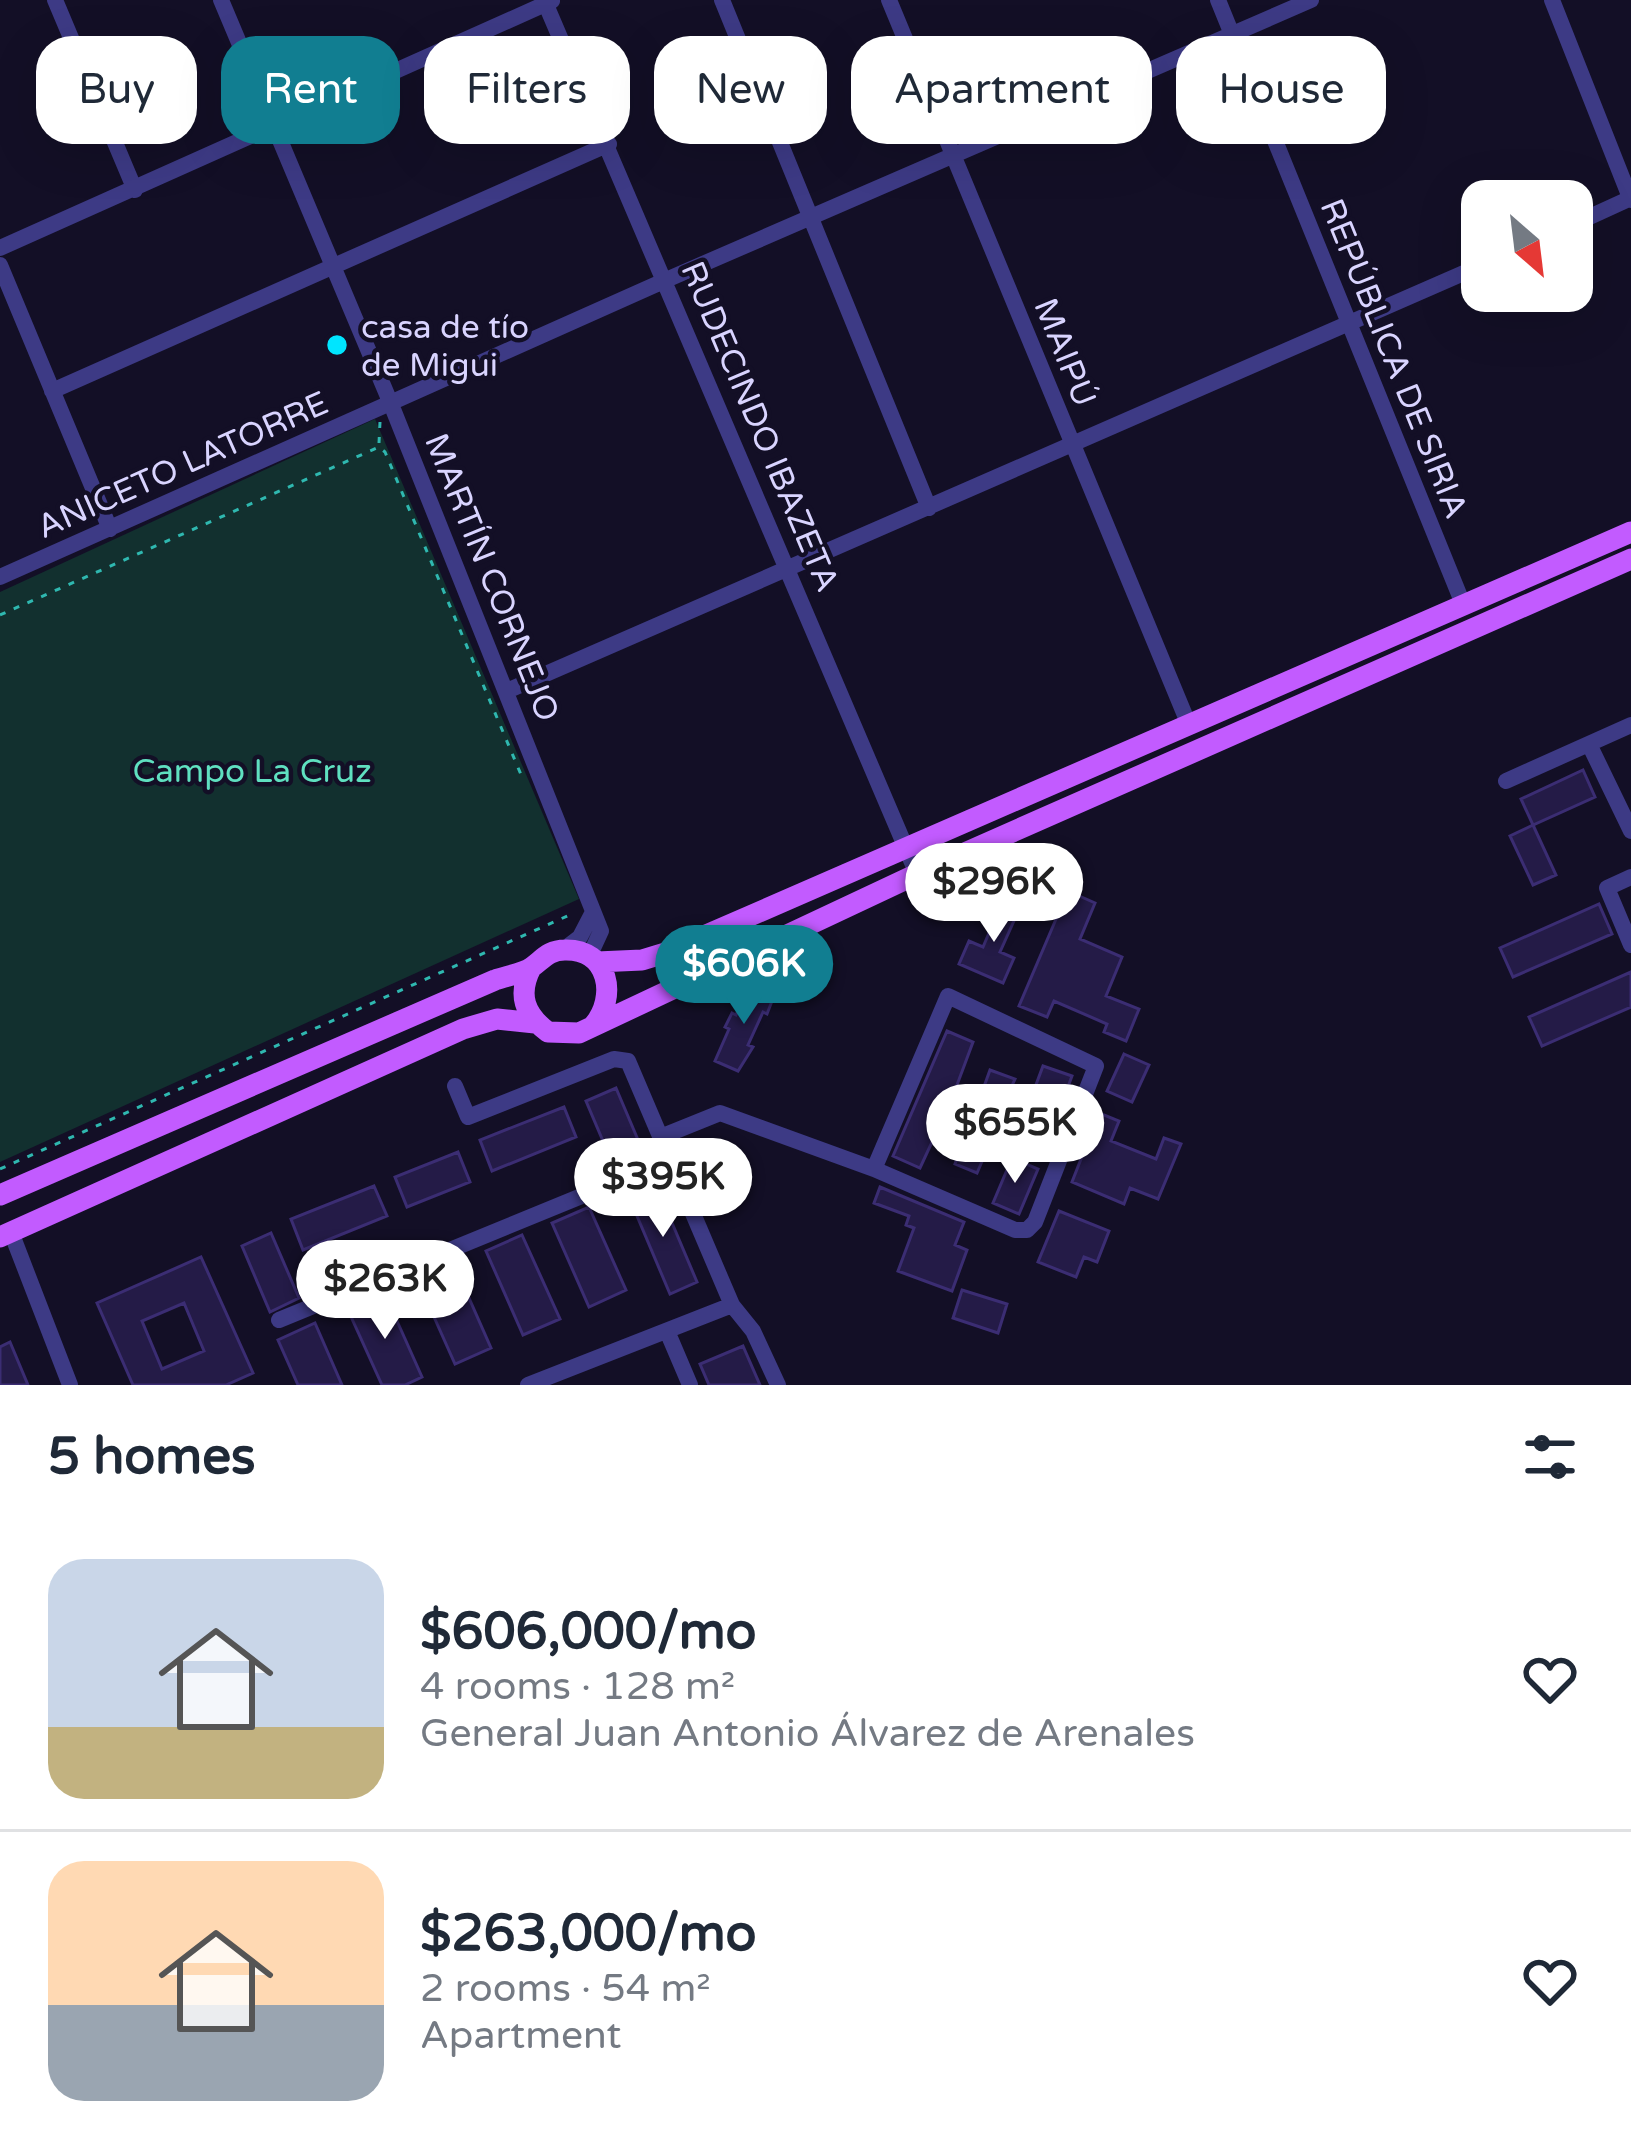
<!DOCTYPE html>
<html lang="en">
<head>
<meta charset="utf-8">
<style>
  body { margin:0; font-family:"Varela Round",sans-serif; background:#f2f2f3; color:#1f2937; height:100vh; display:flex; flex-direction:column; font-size:45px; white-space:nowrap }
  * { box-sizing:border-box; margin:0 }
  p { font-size:39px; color:#747a83 }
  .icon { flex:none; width:66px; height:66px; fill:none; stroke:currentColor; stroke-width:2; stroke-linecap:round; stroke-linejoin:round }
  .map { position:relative; height:1385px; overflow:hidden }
  .drawer { display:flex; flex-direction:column; background:#fff; flex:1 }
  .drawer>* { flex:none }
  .banner { position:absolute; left:36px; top:36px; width:1560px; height:108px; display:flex; gap:24px }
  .needle { width:78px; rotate:152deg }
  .tools { position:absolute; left:1461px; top:180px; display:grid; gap:24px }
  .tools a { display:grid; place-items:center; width:132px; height:132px; border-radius:24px; background:#fff; box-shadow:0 12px 48px #0002; font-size:60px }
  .price { position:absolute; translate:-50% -102px; padding:0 27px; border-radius:42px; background:#fff; color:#222; font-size:39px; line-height:78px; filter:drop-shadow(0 3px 6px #0008) }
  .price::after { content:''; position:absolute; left:50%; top:72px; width:36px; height:27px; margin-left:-18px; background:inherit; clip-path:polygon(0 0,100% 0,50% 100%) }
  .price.active { background:#117e91; color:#fff }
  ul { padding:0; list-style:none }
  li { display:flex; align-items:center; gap:36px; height:300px; padding:0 48px }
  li+li { border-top:3px solid #e0e1e3 }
  li span { display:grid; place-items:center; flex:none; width:336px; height:240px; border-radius:36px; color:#555 }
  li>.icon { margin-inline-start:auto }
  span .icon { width:144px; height:144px; fill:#fffc; stroke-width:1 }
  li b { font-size:51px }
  h2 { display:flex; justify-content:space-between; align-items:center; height:144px; padding:0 48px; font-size:51px }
  .chip { padding:0 42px; border-radius:36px; background:#fff; box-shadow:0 12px 48px #0002; font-size:42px; line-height:108px }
  .chip.active { background:#117e91; color:#fff }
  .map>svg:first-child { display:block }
  .green { fill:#12302f }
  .building { fill:#241b47; stroke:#3b2d73; stroke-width:3; fill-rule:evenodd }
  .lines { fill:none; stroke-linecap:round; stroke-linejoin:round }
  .path { stroke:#2fb8b0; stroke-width:3; stroke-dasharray:6 9; stroke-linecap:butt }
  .minor { stroke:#3d3a85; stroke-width:16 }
  .major { stroke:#c25bff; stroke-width:21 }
  .poi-dot { fill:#00e5ff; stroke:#130f26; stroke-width:4.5 }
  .labels { text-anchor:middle; stroke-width:9; stroke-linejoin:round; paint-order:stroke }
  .poi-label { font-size:33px; fill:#d9d4ff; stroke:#130f26; text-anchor:start }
  .street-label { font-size:33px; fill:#d9d4ff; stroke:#130f26 }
  .park-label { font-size:33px; fill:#5fe0c0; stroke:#130f26 }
</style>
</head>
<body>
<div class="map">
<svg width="1631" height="1385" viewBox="0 0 1631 1385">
  <rect width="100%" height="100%" fill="#130f26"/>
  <path class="green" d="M 375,419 L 579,899 L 0,1162 L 0,592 Z"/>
  <path class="building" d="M 1583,770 L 1595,797 L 1533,825 L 1521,799 Z
    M 1533,825 L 1556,875 L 1533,885 L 1510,836 Z
    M 1068,891 L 1095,903 L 1080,939 L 1122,957 L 1106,996 L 1139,1009 L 1126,1041 L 1104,1032 L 1107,1024 L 1054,1001 L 1047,1017 L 1019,1006 Z
    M 1005,896 L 1022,903 L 1000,952 L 1014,958 L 1003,983 L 959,964 L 969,941 L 983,947 Z
    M 1599,904 L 1612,934 L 1513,977 L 1500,948 Z
    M 1631,972 L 1631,1007 L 1542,1046 L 1529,1017 Z
    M 752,981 L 773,990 L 768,999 L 772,1001 L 767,1014 L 763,1012 L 748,1045 L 753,1047 L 738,1071 L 715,1061 L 729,1029 L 725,1027 L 732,1013 L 736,1015 Z
    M 947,1031 L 973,1042 L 954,1093 L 977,1106 L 990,1070 L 1015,1079 L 1010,1090 L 1031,1098 L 1043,1066 L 1072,1076 L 1055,1122 L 1035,1115 L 1004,1125 L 999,1138 L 993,1136 L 977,1173 L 955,1164 L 970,1123 L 945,1114 L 920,1168 L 893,1156 Z
    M 1124,1054 L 1149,1065 L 1132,1102 L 1107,1091 Z
    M 616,1088 L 644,1154 L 614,1167 L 586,1101 Z
    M 564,1107 L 576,1137 L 492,1171 L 480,1140 Z
    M 1099,1113 L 1119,1121 L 1111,1141 L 1156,1159 L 1164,1138 L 1181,1144 L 1158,1199 L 1130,1188 L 1124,1204 L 1072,1182 Z
    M 458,1152 L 470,1182 L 407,1207 L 395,1177 Z
    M 1012,1158 L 1038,1169 L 1019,1214 L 993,1203 Z
    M 656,1185 L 697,1282 L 670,1294 L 629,1197 Z
    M 374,1186 L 387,1216 L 303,1250 L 291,1219 Z
    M 880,1187 L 964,1222 L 955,1245 L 967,1250 L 952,1291 L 898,1271 L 914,1228 L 906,1225 L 909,1216 L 874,1203 Z
    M 589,1207 L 626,1290 L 589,1307 L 552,1223 Z
    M 1059,1211 L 1109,1231 L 1097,1262 L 1084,1257 L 1076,1277 L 1038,1262 Z
    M 271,1233 L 299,1298 L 270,1312 L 242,1246 Z
    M 522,1235 L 560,1319 L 523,1335 L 486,1251 Z
    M 201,1257 L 253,1373 L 226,1385 L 133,1385 L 97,1303 ZM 184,1303 L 204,1351 L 162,1369 L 142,1321 Z
    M 454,1264 L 491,1348 L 455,1364 L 418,1281 Z
    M 962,1290 L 1007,1304 L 998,1333 L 953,1318 Z
    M 385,1294 L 422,1377 L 405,1385 L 382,1385 L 348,1310 Z
    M 315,1323 L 342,1385 L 298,1385 L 278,1340 Z
    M 10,1342 L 28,1385 L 0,1385 L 0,1347 Z
    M 743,1346 L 760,1385 L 709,1385 L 700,1364 Z"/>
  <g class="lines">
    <path class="path" d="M 379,443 L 380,422
      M 0,615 L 379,447 L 385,452 L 522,777
      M 0,1169 L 574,913"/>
    <path class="minor" d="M 55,0 L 135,190
      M 221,0 L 391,404 L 601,931 L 589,957
      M 544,0 L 917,874
      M 722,0 L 929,508
      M 889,0 L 1189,725
      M 1218,0 L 1463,604
      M 1552,0 L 1631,200
      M 1572,225 L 1631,198
      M 0,248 L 552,1
      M 0,265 L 110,529
      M 52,391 L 609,144
      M 0,577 L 666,280 L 1311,0
      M 507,691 L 1482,265
      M 1589,744 L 1631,831
      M 1506,781 L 1631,725
      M 1631,877 L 1607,888 L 1631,945
      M 563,950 L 580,937 L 593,912
      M 948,996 L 1096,1066 L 1035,1222 L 1027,1230 L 1015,1230 L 874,1169 Z
      M 455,1086 L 468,1117 L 614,1059 L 628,1061 L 732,1305 L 528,1385
      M 663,1136 L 720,1113 L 874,1169
      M 11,1232 L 70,1385
      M 732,1305 L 753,1331 L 778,1385
      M 279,1320 L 672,1159
      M 667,1331 L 690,1385"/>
    <path class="major" d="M 597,962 L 642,960 L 665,953 L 1631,532
      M 531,968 C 517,995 525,1015 548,1032 L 579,1033 L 917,874 L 1631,559
      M 0,1195 L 495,980 C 506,976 522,974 532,967 C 543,959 549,950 565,950 C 609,949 618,997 593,1026
      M 0,1237 L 463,1029 L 497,1019 L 535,1023"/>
  </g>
  <circle class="poi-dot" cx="337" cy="345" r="12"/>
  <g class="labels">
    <g class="poi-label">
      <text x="361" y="338">casa de tío<tspan x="361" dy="38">de Migui</tspan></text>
    </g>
    <g class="street-label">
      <text transform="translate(1066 352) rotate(68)" y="12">MAIPÚ</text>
      <text transform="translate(1395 358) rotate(68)" y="12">REPÚBLICA DE SIRIA</text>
      <text transform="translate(761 426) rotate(67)" y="12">RUDECINDO IBAZETA</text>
      <text transform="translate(182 464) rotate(-24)" y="12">ANICETO LATORRE</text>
      <text transform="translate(493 577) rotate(68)" y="12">MARTÍN CORNEJO</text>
    </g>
    <g class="park-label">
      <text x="252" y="782">Campo La Cruz</text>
    </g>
  </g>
</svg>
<div class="tools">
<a><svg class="needle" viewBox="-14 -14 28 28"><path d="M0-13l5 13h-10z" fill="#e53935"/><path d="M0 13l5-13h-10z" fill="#747a83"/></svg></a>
</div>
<b class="price" style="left:994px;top:945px">$296K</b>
<b class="price active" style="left:744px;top:1027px">$606K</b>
<b class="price" style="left:1015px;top:1186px">$655K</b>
<b class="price" style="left:663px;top:1240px">$395K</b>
<b class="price" style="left:385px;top:1342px">$263K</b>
<div class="banner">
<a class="chip">Buy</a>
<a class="chip active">Rent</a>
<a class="chip">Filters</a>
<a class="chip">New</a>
<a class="chip">Apartment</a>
<a class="chip">House</a>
</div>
</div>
<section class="drawer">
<h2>5 homes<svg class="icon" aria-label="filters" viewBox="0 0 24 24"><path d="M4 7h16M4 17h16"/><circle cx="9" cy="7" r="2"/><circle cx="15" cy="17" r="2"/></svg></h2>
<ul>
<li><span style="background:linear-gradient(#c9d6e8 70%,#c2b280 0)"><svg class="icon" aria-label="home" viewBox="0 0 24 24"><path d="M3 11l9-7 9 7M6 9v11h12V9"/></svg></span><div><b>$606,000/mo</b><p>4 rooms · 128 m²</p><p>General Juan Antonio Álvarez de Arenales</p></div><svg class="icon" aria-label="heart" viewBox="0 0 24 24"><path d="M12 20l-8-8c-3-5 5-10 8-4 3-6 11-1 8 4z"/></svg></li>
<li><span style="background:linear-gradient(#ffd9b3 60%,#9aa5b1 0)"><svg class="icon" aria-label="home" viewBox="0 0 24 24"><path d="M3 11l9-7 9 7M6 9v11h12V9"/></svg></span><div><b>$263,000/mo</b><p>2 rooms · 54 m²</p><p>Apartment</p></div><svg class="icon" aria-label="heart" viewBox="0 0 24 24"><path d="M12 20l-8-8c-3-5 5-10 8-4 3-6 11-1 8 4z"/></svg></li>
</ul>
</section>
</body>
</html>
